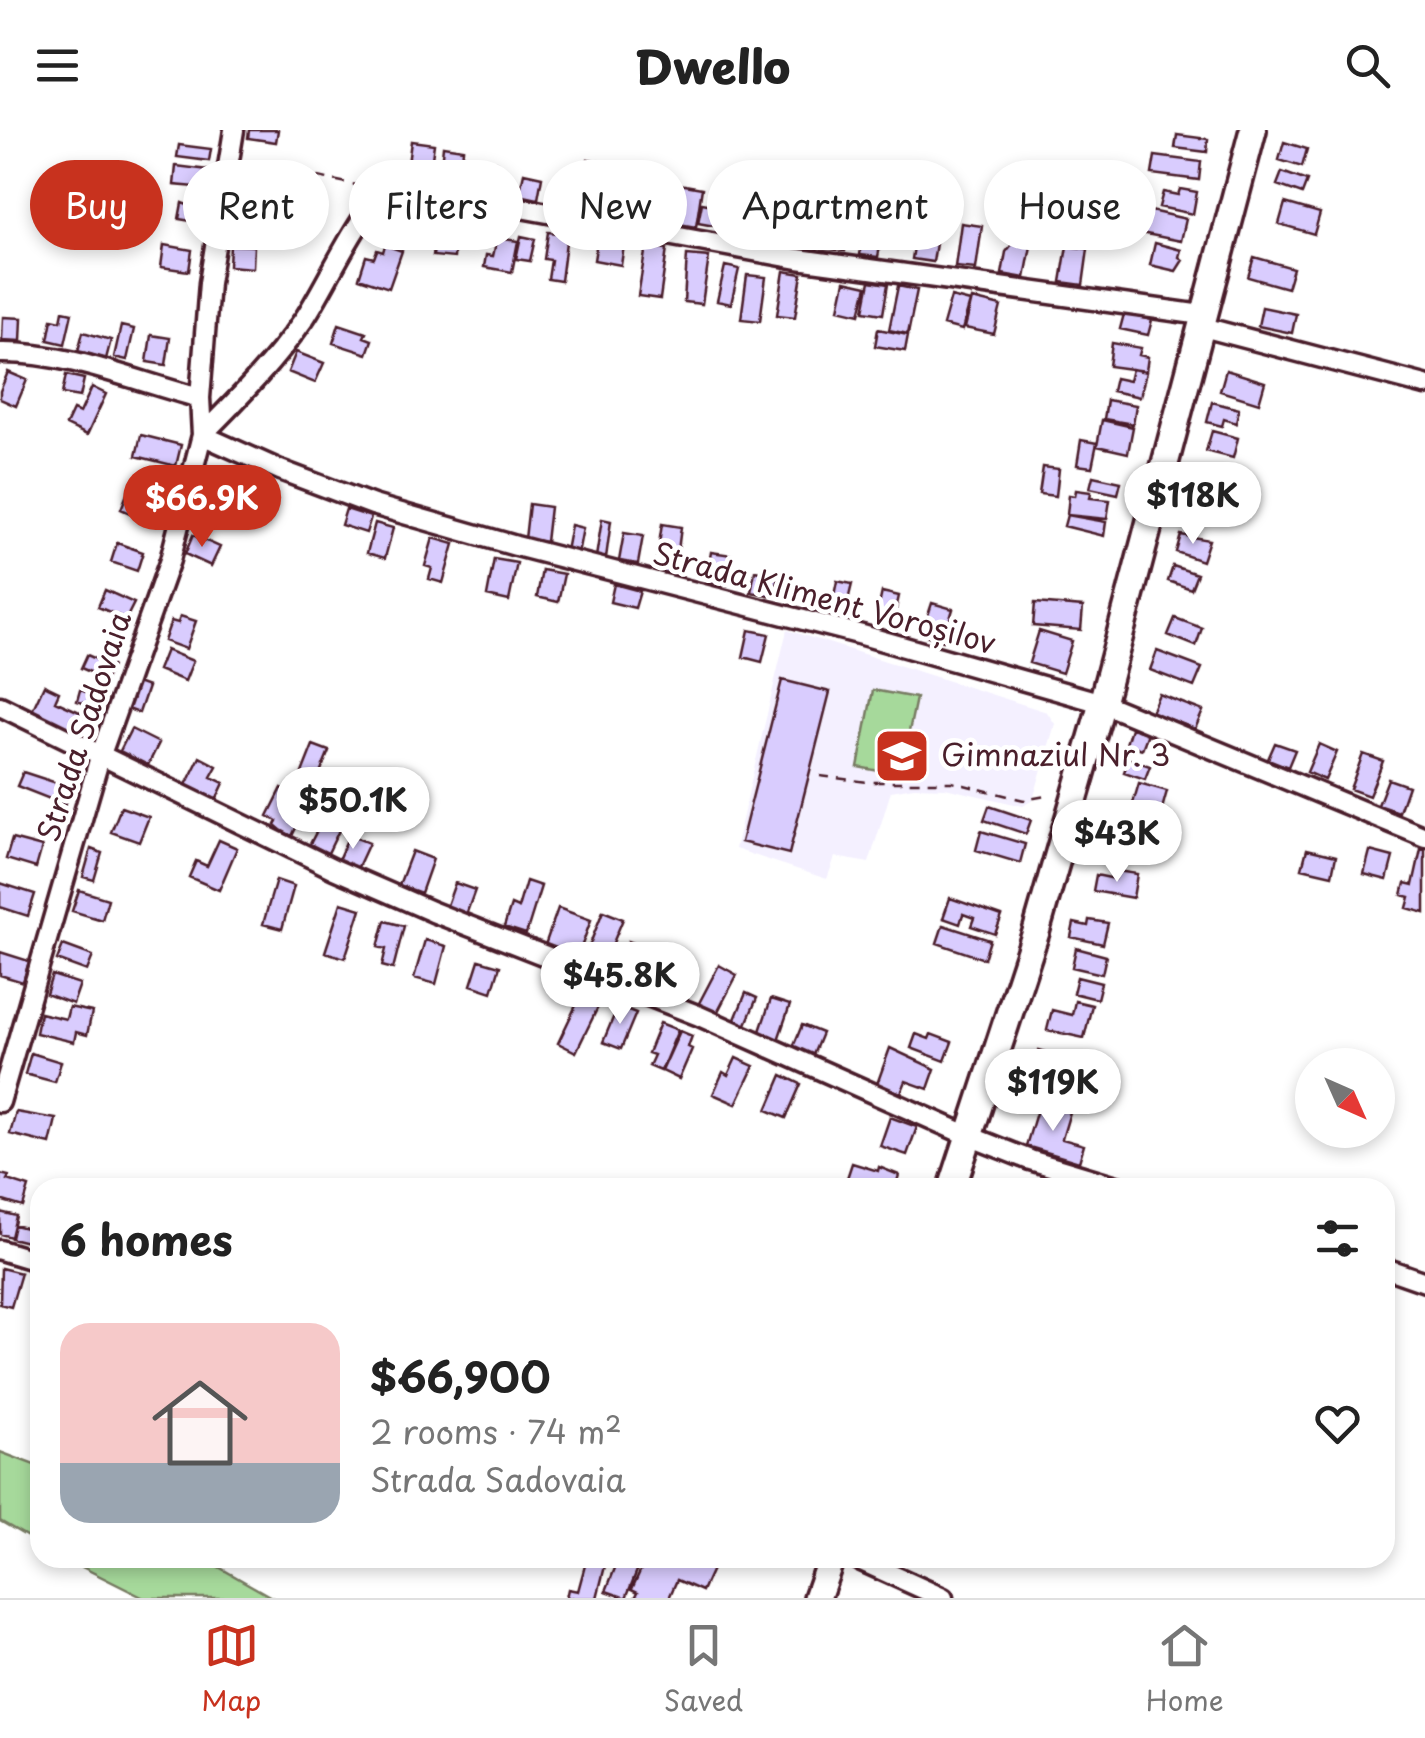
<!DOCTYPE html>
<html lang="en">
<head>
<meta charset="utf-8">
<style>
  body { margin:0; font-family:"Playpen Sans",sans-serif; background:#f2f2f2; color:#222; height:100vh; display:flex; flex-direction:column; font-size:38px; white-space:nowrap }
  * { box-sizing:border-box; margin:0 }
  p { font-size:32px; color:#767676 }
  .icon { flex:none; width:55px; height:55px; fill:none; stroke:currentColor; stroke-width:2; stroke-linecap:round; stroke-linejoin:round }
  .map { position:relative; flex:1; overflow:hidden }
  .panel { position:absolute; left:30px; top:1048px; width:1365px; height:390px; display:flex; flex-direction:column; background:#fff; border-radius:30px; box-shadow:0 5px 15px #0003 }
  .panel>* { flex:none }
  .hud { position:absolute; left:30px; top:30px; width:1365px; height:90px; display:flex; gap:20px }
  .needle { width:65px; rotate:135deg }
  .fabs { position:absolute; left:1295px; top:918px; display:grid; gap:20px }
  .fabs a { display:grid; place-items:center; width:100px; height:100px; border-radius:50%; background:#fff; box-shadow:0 5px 15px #0003; font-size:50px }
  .price { position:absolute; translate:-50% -85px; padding:0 22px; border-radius:35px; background:#fff; color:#222; font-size:32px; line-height:65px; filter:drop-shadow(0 2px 5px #0008) }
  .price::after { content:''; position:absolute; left:50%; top:60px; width:30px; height:22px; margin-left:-15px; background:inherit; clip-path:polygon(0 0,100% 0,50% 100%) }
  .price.current { background:#c8321e; color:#fff }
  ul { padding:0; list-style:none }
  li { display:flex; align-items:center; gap:30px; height:250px; padding:0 30px }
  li+li { border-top:2px solid #e0e0e0 }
  li span { display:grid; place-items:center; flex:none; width:280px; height:200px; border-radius:30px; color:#555 }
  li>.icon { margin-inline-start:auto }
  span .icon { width:120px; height:120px; fill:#fffc; stroke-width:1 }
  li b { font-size:42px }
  h2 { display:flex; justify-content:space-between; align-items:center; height:120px; padding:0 30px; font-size:42px }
  .tag { padding:0 35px; border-radius:45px; background:#fff; box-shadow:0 5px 15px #0003; font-size:35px; line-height:90px }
  .tag.current { background:#c8321e; color:#fff }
  header { display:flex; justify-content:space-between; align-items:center; height:130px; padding:0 30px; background:#fff; font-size:45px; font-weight:800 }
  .tabs { display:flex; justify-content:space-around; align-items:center; height:140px; border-top:2px solid #e0e0e0; background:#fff; font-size:28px; color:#767676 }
  .tabs a { display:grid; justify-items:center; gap:5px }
  .tabs .current { color:#c8321e }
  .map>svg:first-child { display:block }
  .built { fill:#f4f0ff }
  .green { fill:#a6d99b; stroke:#787c63; stroke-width:2.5 }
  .building { fill:#d9ccfe; stroke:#4a1f2b; stroke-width:2.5 }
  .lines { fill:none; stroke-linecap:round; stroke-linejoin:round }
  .street-casing { stroke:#4a1f2b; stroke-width:25 }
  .secondary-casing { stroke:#4a1f2b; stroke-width:32 }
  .path { stroke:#4a1f2b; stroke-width:2.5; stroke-dasharray:10 8; stroke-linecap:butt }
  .street { stroke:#fff; stroke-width:18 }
  .secondary { stroke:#fff; stroke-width:25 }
  .labels { text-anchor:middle; stroke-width:9; stroke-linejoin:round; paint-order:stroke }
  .street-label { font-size:30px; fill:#4a1f2b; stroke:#fff }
  .poi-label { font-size:30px; fill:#4a1f2b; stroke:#fff; text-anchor:start }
</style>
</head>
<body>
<header><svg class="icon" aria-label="menu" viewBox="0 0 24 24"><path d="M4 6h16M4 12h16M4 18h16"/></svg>Dwello<svg class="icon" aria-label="search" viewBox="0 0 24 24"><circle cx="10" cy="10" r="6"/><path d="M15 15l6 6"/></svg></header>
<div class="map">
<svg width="1425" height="1468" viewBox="0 0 1425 1468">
  <rect width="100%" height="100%" fill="#fff"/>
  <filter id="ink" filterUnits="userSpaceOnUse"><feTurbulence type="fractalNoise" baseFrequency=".01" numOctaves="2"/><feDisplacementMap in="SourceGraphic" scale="20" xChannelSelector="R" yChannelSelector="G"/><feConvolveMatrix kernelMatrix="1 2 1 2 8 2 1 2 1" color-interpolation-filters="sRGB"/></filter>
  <g filter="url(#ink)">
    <path class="built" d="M 787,500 L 1047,582 L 1055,594 L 1033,670 L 1023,676 L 945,658 L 914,657 L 891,661 L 869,733 L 835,727 L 827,749 L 735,719 Z"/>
    <path class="green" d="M 873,560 L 916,568 L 900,645 L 858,637 Z
      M 0,1322 L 40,1337 L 40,1414 L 0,1391 Z
      M 64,1428 L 203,1428 L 273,1468 L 144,1468 Z"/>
    <path class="building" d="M 249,0 L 278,0 L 276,12 L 248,8 Z
      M 1177,5 L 1208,9 L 1207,22 L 1175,18 Z
      M 411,11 L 434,14 L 431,36 L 408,34 Z
      M 1284,12 L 1307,19 L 1302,37 L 1279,30 Z
      M 179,15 L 211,19 L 209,31 L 177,27 Z
      M 443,16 L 463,19 L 459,58 L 439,56 Z
      M 1155,26 L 1201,32 L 1199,50 L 1152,44 Z
      M 480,29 L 496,32 L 491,63 L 475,60 Z
      M 588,29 L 607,33 L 599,76 L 579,73 Z
      M 176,36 L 209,40 L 207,58 L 174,55 Z
      M 615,41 L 636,46 L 627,83 L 606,78 Z
      M 1282,42 L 1307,51 L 1302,64 L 1277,55 Z
      M 524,43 L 542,47 L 538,69 L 519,65 Z
      M 658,50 L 670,53 L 660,89 L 648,86 Z
      M 679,54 L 702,58 L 696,97 L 673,93 Z
      M 641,57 L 653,61 L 646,86 L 634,82 Z
      M 1180,59 L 1197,62 L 1193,84 L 1159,77 L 1163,62 L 1178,65 Z
      M 742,63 L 759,67 L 749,101 L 732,96 Z
      M 834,68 L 854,72 L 845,121 L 824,118 Z
      M 182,73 L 199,79 L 197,92 L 179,89 Z
      M 702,73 L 724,77 L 720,97 L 698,93 Z
      M 1285,73 L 1320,83 L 1314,104 L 1279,94 Z
      M 1146,80 L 1186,89 L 1181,111 L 1141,103 Z
      M 438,81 L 458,83 L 454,128 L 433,126 Z
      M 784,83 L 796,85 L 790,109 L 778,107 Z
      M 865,92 L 884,95 L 878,127 L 860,125 Z
      M 961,93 L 982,96 L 976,139 L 955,137 Z
      M 807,98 L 822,101 L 820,118 L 804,116 Z
      M 917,98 L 938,101 L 933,132 L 912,129 Z
      M 548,102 L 567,104 L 561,151 L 548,149 L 551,130 L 544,129 Z
      M 598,105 L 625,109 L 621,135 L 594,130 Z
      M 521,106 L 535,109 L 530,131 L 516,129 Z
      M 497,108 L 518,111 L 512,142 L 484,137 L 486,125 L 493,126 Z
      M 1013,113 L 1031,116 L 1025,148 L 1002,144 L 1006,122 Z
      M 1155,113 L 1181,120 L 1179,127 L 1183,130 L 1176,141 L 1150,135 Z
      M 164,115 L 192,120 L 189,141 L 161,137 Z
      M 230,115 L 254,116 L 253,138 L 229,136 Z
      M 385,115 L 402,121 L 389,158 L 359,148 L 366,126 L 374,128 L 377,120 L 383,122 Z
      M 646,116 L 667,119 L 660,169 L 638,166 Z
      M 1067,116 L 1088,119 L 1083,155 L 1061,152 Z
      M 687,125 L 709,127 L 702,174 L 684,172 Z
      M 1254,127 L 1293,138 L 1287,158 L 1248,147 Z
      M 725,136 L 739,139 L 731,174 L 717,171 Z
      M 784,141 L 802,144 L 795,187 L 777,185 Z
      M 747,145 L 766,147 L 760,191 L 741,189 Z
      M 845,151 L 867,156 L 860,184 L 839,179 Z
      M 870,151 L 888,154 L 883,184 L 864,181 Z
      M 898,156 L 917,160 L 908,204 L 889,200 Z
      M 951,167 L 970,172 L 962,200 L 943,195 Z
      M 972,169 L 1001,176 L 994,204 L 965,198 Z
      M 1262,177 L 1296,184 L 1292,203 L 1258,196 Z
      M 63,181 L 72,183 L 65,214 L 48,210 L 52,189 L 61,191 Z
      M 1124,184 L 1152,190 L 1148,205 L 1120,199 Z
      M 3,187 L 22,188 L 21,211 L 2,210 Z
      M 339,194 L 366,203 L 364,207 L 372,210 L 367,224 L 333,213 Z
      M 121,196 L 134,199 L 127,230 L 114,227 Z
      M 878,199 L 908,205 L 905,221 L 875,216 Z
      M 83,202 L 111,210 L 106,229 L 78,221 Z
      M 151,205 L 170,208 L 166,235 L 147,232 Z
      M 1112,213 L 1141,218 L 1139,225 L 1148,227 L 1146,241 L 1109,236 Z
      M 296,222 L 324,233 L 315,253 L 288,242 Z
      M 1132,239 L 1146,242 L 1140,267 L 1112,261 L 1115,248 L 1129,251 Z
      M 1226,240 L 1265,252 L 1259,273 L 1220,261 Z
      M 8,242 L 27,250 L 16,276 L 0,269 L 0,261 Z
      M 66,245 L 84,249 L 80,267 L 62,264 Z
      M 92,257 L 106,264 L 87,305 L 66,295 L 73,280 L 80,283 Z
      M 1107,270 L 1136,275 L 1133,294 L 1104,289 Z
      M 1212,272 L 1239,279 L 1236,293 L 1224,289 L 1222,296 L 1207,292 Z
      M 1102,290 L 1133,297 L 1128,323 L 1097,316 Z
      M 1212,301 L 1238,308 L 1233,328 L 1206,321 Z
      M 141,305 L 181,315 L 176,336 L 136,326 Z
      M 1081,310 L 1097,313 L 1092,337 L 1077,335 Z
      M 1043,337 L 1059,339 L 1056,366 L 1039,364 Z
      M 1093,346 L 1121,352 L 1118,364 L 1090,358 Z
      M 1197,347 L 1225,356 L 1222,363 L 1242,370 L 1238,381 L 1219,374 L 1217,380 L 1190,371 Z
      M 244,355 L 261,361 L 248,396 L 219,385 L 225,369 L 237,373 Z
      M 129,359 L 163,374 L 155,394 L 121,379 Z
      M 1076,360 L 1091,362 L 1090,368 L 1110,370 L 1107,389 L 1067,385 L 1069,365 L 1075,366 Z
      M 529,374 L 550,377 L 546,412 L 525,409 Z
      M 346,379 L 371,387 L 366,403 L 341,395 Z
      M 1067,385 L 1106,392 L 1104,406 L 1064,396 Z
      M 602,389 L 611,391 L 606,428 L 596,427 Z
      M 375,393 L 393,398 L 385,428 L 367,423 Z
      M 662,394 L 681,397 L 675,444 L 655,441 Z
      M 571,395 L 583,398 L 578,424 L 566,421 Z
      M 624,403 L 643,406 L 638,434 L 619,431 Z
      M 193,405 L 220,417 L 211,436 L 185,424 Z
      M 1181,405 L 1209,410 L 1202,431 L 1176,422 Z
      M 433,408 L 454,414 L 443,453 L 429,449 L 432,438 L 425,436 Z
      M 117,413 L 143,422 L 137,441 L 111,432 Z
      M 711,422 L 732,425 L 727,455 L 706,451 Z
      M 494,429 L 517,433 L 509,471 L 487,466 Z
      M 1173,436 L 1197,444 L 1191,459 L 1168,451 Z
      M 542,440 L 564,444 L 558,472 L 537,467 Z
      M 755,441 L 778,445 L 774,466 L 751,462 Z
      M 837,451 L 852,454 L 845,483 L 831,480 Z
      M 614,454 L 640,461 L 635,478 L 610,472 Z
      M 105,460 L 134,473 L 126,489 L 98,477 Z
      M 882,462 L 899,466 L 893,493 L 876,489 Z
      M 932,473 L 953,479 L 943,511 L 922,504 Z
      M 1035,473 L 1083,477 L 1081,500 L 1033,496 Z
      M 180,486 L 196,491 L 186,519 L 164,511 L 171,491 L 178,493 Z
      M 1175,488 L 1202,498 L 1196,516 L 1168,505 Z
      M 749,500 L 769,504 L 762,532 L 743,527 Z
      M 1039,501 L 1072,511 L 1062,543 L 1029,533 Z
      M 166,520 L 193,531 L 185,551 L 158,540 Z
      M 1157,521 L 1202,538 L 1194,557 L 1150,540 Z
      M 87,525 L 112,536 L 106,549 L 81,538 Z
      M 782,550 L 830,562 L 789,724 L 741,712 Z
      M 134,552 L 148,557 L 139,583 L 125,578 Z
      M 44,555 L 59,562 L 55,571 L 84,584 L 75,604 L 31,583 Z
      M 80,560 L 101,567 L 98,578 L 77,571 Z
      M 1159,564 L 1203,581 L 1195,599 L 1151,582 Z
      M 1131,598 L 1148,603 L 1142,619 L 1126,614 Z
      M 131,599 L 159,613 L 148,635 L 120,621 Z
      M 1275,613 L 1295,620 L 1288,637 L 1268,629 Z
      M 1319,614 L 1337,622 L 1325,650 L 1307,642 Z
      M 313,615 L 329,621 L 315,655 L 300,648 Z
      M 1363,624 L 1383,631 L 1369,666 L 1350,659 Z
      M 200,627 L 217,636 L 211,647 L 224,653 L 216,670 L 186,655 Z
      M 1129,629 L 1150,636 L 1145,649 L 1124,642 Z
      M 23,642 L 72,658 L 65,675 L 17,656 Z
      M 1388,649 L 1408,656 L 1399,682 L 1378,675 Z
      M 1139,653 L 1167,661 L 1160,686 L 1132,677 Z
      M 282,658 L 300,667 L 297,672 L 306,677 L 292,706 L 281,700 L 275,695 L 277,691 L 268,686 Z
      M 989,676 L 1031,690 L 1026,704 L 984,690 Z
      M 121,677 L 149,687 L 139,712 L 111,702 Z
      M 326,683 L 343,692 L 328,723 L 310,714 Z
      M 1125,693 L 1148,700 L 1141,725 L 1118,719 Z
      M 981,701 L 1025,714 L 1020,733 L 976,720 Z
      M 349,705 L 369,713 L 357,739 L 338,730 Z
      M 12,709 L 42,717 L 36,738 L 6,729 Z
      M 219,710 L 237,718 L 219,760 L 189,747 L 196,731 L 207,736 Z
      M 91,719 L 102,723 L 94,750 L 83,747 Z
      M 1307,719 L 1336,726 L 1332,745 L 1302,738 Z
      M 1421,719 L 1425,720 L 1425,783 L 1407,778 L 1410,767 L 1402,765 L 1405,753 L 1413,755 Z
      M 412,721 L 433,729 L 421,763 L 399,755 Z
      M 1370,721 L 1393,727 L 1387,750 L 1364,744 Z
      M 1117,741 L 1137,744 L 1133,768 L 1093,761 L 1096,745 L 1115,749 Z
      M 276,750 L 294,756 L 282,799 L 263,794 Z
      M 526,751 L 541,756 L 526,804 L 504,797 L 511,775 L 518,778 Z
      M 0,753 L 35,764 L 28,786 L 0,777 Z
      M 455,753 L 475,760 L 466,785 L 446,778 Z
      M 79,760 L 108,769 L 102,790 L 72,781 Z
      M 950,768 L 1002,786 L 995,804 L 971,796 L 974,788 L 963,784 L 960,794 L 943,788 Z
      M 341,773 L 361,779 L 345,828 L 325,822 Z
      M 558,778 L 591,790 L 578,826 L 545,815 Z
      M 603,781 L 623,789 L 605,832 L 586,824 Z
      M 1089,790 L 1108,793 L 1103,814 L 1071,807 L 1074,793 L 1088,796 Z
      M 385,791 L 404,796 L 393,839 L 382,836 L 386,819 L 378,817 Z
      M 943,795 L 990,810 L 984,829 L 937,813 Z
      M 425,810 L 446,816 L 436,854 L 414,848 Z
      M 628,811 L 649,819 L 638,844 L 617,836 Z
      M 63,815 L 93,826 L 87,841 L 57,830 Z
      M 1076,818 L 1106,826 L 1102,844 L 1072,837 Z
      M 0,822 L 29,831 L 23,852 L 0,845 Z
      M 479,830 L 500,836 L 492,862 L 471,855 Z
      M 719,835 L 737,845 L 716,885 L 698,875 Z
      M 657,839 L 682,850 L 675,867 L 650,856 Z
      M 52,845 L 80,854 L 73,874 L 46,864 Z
      M 1077,847 L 1101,853 L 1097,869 L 1073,863 Z
      M 746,863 L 757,868 L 744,899 L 733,894 Z
      M 580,867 L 599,875 L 576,922 L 558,913 Z
      M 771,869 L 790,875 L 778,910 L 759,904 Z
      M 1075,871 L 1092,875 L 1084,908 L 1047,900 L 1052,880 L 1072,885 Z
      M 618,876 L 636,883 L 621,919 L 603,912 Z
      M 69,877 L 92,882 L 87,905 L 76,902 L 74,912 L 36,903 L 40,883 L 66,889 Z
      M 660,893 L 678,900 L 661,941 L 649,936 L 654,925 L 648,923 Z
      M 802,895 L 822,903 L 813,925 L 793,917 Z
      M 680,901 L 692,906 L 688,917 L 692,919 L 679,949 L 662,941 Z
      M 916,904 L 929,909 L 931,904 L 952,912 L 945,931 L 911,918 Z
      M 890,918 L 935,939 L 928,959 L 906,951 L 901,963 L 877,954 Z
      M 1039,920 L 1073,930 L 1067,948 L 1033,938 Z
      M 31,923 L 61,932 L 55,952 L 25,944 Z
      M 736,928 L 754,936 L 736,974 L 713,964 L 723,942 L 728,945 Z
      M 782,945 L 801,954 L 786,988 L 767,980 Z
      M 1039,973 L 1070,982 L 1062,1009 L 1084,1015 L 1079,1032 L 1026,1016 Z
      M 16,982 L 56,989 L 50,1014 L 10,1004 Z
      M 890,987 L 917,997 L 907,1025 L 880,1016 Z
      M 852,1033 L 878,1041 L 879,1037 L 899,1045 L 895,1058 L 864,1058 L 846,1051 Z
      M 0,1044 L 9,1046 L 7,1050 L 29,1057 L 23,1077 L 0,1070 Z
      M 0,1082 L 16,1086 L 11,1107 L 0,1104 Z
      M 33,1090 L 40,1092 L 39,1115 L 11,1108 L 14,1095 L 30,1099 Z
      M 1,1138 L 21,1143 L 11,1177 L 0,1174 Z
      M 587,1428 L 607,1428 L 597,1468 L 566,1468 L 568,1459 L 578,1461 Z
      M 619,1428 L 642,1428 L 626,1468 L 606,1461 Z
      M 646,1428 L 652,1430 L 653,1428 L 717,1428 L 702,1461 L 677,1450 L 669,1468 L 635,1468 L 638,1462 L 632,1459 Z"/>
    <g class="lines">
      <g class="street-casing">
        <path id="street" d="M 1202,185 L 798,129 L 412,58 C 402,59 391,58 383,65 C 357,85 325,158 304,189 C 275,231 238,269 202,305 L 280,340 L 373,375 L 516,416 L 862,505 L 1102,573 L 1425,707
          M 1199,196 L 1425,255
          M 0,223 C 69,222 134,251 200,268
          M 0,576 L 334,739 L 433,782 L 697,885 L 969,1006 L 1030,1030 L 1123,1058
          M 0,972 L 100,627 L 170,430 L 202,305 L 200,268 L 209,153 L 234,0
          M 0,1120 L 40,1132
          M 1385,1138 L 1425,1152
          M 855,1428 L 943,1468"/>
      </g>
      <g class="secondary-casing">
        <path id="secondary" d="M 952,1058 L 1036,802 L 1102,573 L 1253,0
          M 817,1468 L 831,1428"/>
      </g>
      <path class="path" d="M 247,32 L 366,57
        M 820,646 L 868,652 L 952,652 L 1024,670 L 1046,666"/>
      <use href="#street" class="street"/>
      <use href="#secondary" class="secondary"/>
    </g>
  </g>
  <defs>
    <g id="school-square" transform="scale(2.875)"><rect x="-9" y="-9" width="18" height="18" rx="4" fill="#c8321e" stroke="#fff"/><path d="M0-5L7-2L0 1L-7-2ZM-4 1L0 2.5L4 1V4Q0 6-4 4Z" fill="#fff"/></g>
  </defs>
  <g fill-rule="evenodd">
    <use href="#school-square" x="902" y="626"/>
  </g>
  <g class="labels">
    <g class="street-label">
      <text transform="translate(824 469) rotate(15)" y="10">Strada Kliment Voroșilov</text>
      <text transform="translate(85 597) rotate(-72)" y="10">Strada Sadovaia</text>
    </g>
    <g class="poi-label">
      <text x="941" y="636">Gimnaziul Nr. 3</text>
    </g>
  </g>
</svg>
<div class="fabs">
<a><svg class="needle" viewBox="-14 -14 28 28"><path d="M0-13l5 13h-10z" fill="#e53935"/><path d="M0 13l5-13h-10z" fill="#767676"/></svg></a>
</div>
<b class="price" style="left:1193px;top:417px">$118K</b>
<b class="price current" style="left:202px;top:420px">$66.9K</b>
<b class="price" style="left:353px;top:722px">$50.1K</b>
<b class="price" style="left:1117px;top:755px">$43K</b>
<b class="price" style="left:620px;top:897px">$45.8K</b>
<b class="price" style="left:1053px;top:1004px">$119K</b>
<div class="hud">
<a class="tag current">Buy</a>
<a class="tag">Rent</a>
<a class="tag">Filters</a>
<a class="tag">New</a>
<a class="tag">Apartment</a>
<a class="tag">House</a>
</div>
<section class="panel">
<h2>6 homes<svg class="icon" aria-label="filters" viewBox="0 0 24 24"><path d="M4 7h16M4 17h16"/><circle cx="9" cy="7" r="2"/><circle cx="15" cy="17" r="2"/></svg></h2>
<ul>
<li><span style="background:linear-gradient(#f6c9c9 70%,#9aa5b1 0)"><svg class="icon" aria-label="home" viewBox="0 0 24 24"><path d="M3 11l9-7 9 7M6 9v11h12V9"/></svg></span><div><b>$66,900</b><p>2 rooms · 74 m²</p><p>Strada Sadovaia</p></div><svg class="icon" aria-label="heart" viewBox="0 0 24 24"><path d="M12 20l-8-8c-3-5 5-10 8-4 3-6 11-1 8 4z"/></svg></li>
</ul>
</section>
</div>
<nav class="tabs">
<a class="current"><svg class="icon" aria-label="map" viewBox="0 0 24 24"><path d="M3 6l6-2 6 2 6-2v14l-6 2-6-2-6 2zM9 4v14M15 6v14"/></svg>Map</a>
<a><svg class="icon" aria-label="saved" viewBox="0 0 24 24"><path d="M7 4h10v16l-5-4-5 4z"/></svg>Saved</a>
<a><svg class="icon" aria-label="home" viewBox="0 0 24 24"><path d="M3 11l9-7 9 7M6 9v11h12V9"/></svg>Home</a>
</nav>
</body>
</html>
